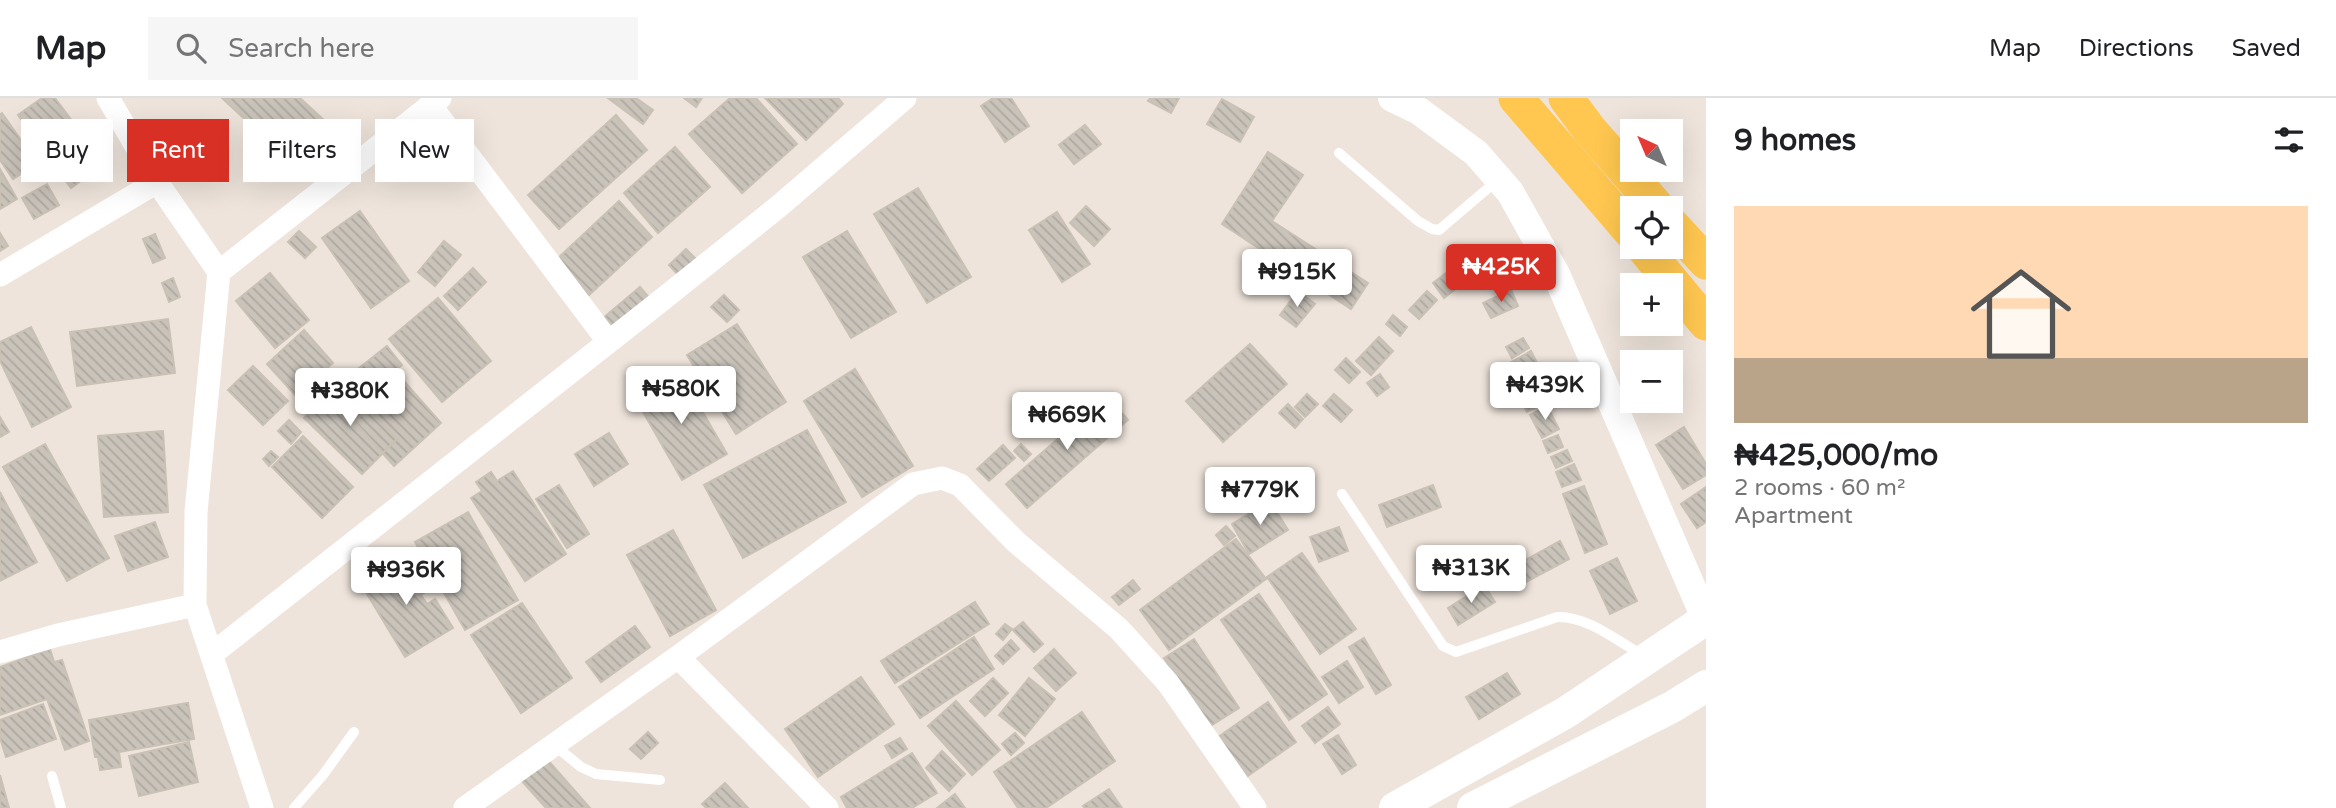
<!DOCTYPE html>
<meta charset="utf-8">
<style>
:root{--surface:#fff;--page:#f6f6f6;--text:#202124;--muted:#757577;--line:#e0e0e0;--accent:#d93025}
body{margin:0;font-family:"Varela Round",sans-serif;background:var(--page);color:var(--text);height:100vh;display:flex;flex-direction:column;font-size:26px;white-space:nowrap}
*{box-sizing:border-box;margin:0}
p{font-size:23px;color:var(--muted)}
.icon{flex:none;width:38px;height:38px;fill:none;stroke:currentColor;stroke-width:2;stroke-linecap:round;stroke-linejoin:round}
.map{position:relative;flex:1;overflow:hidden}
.panel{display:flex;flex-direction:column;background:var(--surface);width:630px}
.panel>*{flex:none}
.banner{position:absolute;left:21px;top:21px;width:665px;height:63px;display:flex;gap:14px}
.needle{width:46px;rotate:316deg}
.buttons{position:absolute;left:1620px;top:21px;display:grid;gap:14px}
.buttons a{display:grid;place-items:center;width:63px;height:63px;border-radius:0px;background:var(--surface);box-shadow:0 7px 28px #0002;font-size:35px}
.price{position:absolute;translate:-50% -60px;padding:0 16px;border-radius:7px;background:#fff;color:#222;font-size:23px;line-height:46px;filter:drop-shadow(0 2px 4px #0008)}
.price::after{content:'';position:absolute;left:50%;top:42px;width:21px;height:16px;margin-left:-10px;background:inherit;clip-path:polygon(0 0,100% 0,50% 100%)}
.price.current{background:var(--accent);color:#fff}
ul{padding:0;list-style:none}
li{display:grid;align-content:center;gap:14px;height:371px;padding:0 28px}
li span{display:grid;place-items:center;height:217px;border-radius:0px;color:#555}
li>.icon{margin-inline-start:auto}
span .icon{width:126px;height:126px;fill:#fffc;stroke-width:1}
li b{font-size:30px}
h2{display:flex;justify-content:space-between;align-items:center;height:84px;padding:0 28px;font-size:30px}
.chip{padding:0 24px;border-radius:0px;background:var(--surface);box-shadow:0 7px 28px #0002;font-size:24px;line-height:63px}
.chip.current{background:var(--accent);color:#fff}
header{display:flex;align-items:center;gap:42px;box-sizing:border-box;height:98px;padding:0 35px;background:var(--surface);border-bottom:2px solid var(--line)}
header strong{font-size:33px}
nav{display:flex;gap:38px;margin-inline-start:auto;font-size:24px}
.search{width:490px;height:63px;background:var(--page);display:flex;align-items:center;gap:18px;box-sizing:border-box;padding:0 24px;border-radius:0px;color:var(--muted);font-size:26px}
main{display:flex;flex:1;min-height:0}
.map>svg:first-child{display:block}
</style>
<header>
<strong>Map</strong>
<div class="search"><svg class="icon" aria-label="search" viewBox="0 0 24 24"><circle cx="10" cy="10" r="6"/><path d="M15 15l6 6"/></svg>Search here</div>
<nav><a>Map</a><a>Directions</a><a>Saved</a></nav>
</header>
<main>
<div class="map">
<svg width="1706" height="710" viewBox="0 0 1706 710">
<defs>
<pattern id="building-back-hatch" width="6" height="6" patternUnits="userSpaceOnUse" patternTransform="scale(1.75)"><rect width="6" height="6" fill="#c9c3ba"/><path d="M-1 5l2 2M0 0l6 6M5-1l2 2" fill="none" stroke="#ada8a0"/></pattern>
</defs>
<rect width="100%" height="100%" fill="#eee4db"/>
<path fill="url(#building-back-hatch)" stroke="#cac1b5" stroke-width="2" d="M42,0H55L104,66L71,90L18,17Z
M222,0H300L325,23L288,62Z
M636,0L653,12L643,26L609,1Z
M684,0H702L696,9Z
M730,0H756L797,46L742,95L689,36Z
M765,0H838L843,6L806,42Z
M993,0H1011L1029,28L1005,44L981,8Z
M1150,0H1179L1171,15L1148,3Z
M1222,1L1254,19L1240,44L1207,26Z
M2,15L37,65L13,81L0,62V17Z
M616,17L647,52L559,131L528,97Z
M1085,27L1101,46L1074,66L1059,47Z
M675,49L710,89L658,135L624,95Z
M1268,54L1303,77L1272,123L1368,185L1351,211L1222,126Z
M0,71L17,101L0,111Z
M47,86L59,107L34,121L22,100Z
M918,90L971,179L927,205L874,116Z
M619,103L652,139L589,197L556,162Z
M1086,108L1110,131L1094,148L1070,125Z
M360,113L409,183L371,210L322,140Z
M1057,114L1090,166L1062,184L1029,132Z
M299,133L316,149L305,160L288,144Z
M847,133L896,214L851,240L803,159Z
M0,135L8,148L0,153Z
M155,136L165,160L153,165L143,141Z
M444,143L461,157L435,188L418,174Z
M1465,148L1482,168L1472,176L1456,155Z
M686,151L697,162L680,179L669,167Z
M1458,166L1469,180L1444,200L1433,185Z
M473,170L486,184L458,212L444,198Z
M270,175L309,222L275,250L236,203Z
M173,180L180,199L169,204L162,185Z
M640,189L652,203L615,233L603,220Z
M1511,192L1518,208L1491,220L1483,205Z
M1298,193L1315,206L1296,229L1280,217Z
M1427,193L1437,202L1419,221L1409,212Z
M724,197L739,212L727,224L711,209Z
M438,200L491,263L442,304L389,241Z
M1393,217L1407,229L1400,238L1386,226Z
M168,221L175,275L77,288L70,234Z
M737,226L786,304L736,336L687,257Z
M31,229L71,309L32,329L0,263V244Z
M304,232L333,265L296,298L267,266Z
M1379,239L1393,253L1371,277L1356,263Z
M1523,240L1529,250L1512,260L1506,249Z
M1250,246L1287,286L1223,344L1186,303Z
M387,248L402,267L349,309L334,290Z
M1531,253L1545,281L1524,292L1510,265Z
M1346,260L1360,274L1349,285L1335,272Z
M253,268L288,303L263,327L228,292Z
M855,271L913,368L862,399L804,303Z
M680,275L727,356L682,382L635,300Z
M1380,276L1389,289L1377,298L1367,285Z
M402,281L441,325L394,368L354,323Z
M339,284L397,341L362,376L304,320Z
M1546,286L1554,300L1527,314L1520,300Z
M1307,296L1318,306L1305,319L1295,309Z
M1334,296L1352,312L1341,324L1323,308Z
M1107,298L1128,322L1027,410L1006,386Z
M1288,306L1303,321L1295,330L1279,315Z
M1547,308L1559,331L1542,340L1530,317Z
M0,319L9,334L0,339Z
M289,322L301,334L291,346L278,333Z
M1684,329L1706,366V377L1683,391L1656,347Z
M807,332L846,404L743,460L704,387Z
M163,333L168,414L104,419L98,338Z
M609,335L628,366L594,388L575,356Z
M1558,337L1563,349L1548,355L1543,343Z
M303,338L353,389L322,420L272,369Z
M45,346L109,460L67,483L3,369Z
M1021,346L1031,356L1024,363L1014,353Z
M1003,347L1015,360L989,383L977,371Z
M1567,352L1572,363L1556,370L1551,359Z
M271,353L278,359L269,368L263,361Z
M1574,366L1581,382L1562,389L1556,374Z
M513,373L566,456L525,483L471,400L482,393L476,384L491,374L497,383Z
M559,387L589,436L567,450L536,401Z
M1433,387L1441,409L1387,429L1379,407Z
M1584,388L1607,446L1585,455L1563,396Z
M1706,389V424L1697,430L1681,406Z
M0,394L37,464L0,483Z
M1270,403L1288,432L1249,456L1232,426Z
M468,414L518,502L465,532L415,444Z
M155,424L168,459L128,473L115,438Z
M1226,428L1235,438L1224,447L1216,437Z
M1339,429L1348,453L1319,464L1310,439Z
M673,432L716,512L670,538L627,457Z
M1236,441L1266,481L1169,552L1140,512Z
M1560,443L1569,461L1513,491L1504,474Z
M1302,455L1356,531L1320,556L1267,479Z
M408,458L428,492L421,497L427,506L435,501L453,530L405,559L361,486Z
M1617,460L1637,503L1610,516L1590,473Z
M1133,482L1140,491L1119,507L1112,499Z
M1484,487L1495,504L1458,527L1448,510Z
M1259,496L1327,596L1289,622L1221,522Z
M975,504L989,526L895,585L881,563Z
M522,505L572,580L521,615L471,537Z
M1023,524L1043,546L1034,554L1013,532Z
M1005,526L1012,531L1003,542L996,536Z
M635,528L650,549L601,584L586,564Z
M974,539L994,571L920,620L899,589Z
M1364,540L1391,587L1376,596L1349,549Z
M1194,541L1239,610L1209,629L1164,560Z
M1011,542L1019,551L1003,566L995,558Z
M50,551L54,564L62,562L89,643L65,652L47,601L0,617V569Z
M1054,551L1076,575L1056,593L1034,570Z
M1347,563L1363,589L1339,605L1322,579Z
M1507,575L1520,596L1479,621L1466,599Z
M861,579L894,626L818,679L785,631Z
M993,580L1008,595L985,618L970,603Z
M1029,580L1055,601L1025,638L999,617Z
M956,603L1000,652L972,677L928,628Z
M1268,604L1296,644L1242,682L1214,642Z
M188,605L194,641L119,654L121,669L100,672L98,659H95L89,622Z
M43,606L56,641L6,659L0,640V622Z
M1328,609L1340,626L1315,645L1302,628Z
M1082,614L1115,663L1046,710H1018L994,674Z
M648,634L658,645L641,661L630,651Z
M1015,635L1024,645L1011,657L1002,646Z
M1338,637L1356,667L1342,676L1323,646Z
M900,640L907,651L892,660L885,648Z
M189,644L198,684L139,698L129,658Z
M942,653L965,676L949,693L926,670Z
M912,655L937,695L912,710H847L841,699Z
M546,660L590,710H546L521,682Z
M0,677L9,710H0Z
M725,685L748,710H706L702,706Z
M1109,691L1122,710H1085L1083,708Z
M955,696L965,710H937Z"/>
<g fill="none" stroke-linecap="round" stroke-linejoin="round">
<path stroke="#fff" stroke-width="10" d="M1339,55L1418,123L1432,131L1439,132L1499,81
M1342,396L1443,548L1456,554L1557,519C1587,518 1616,542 1642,557
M554,647L581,669L596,676L660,682
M52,678L61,710
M294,710L323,677L354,634"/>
<path stroke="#fff" stroke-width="23" d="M108,0L157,84L219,174L196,414L195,507L262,710
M431,8L608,243
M219,174L440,0
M0,177L157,84
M0,554L58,537L195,507
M212,556L653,209L778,109L905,0
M678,559L827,710
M465,710L678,559L913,386L942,380L960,387L1016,444L1119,531L1168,585L1255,710"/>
<path stroke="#fff" stroke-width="28" d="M1392,0L1419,13L1476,55L1510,94L1556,176L1706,522"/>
<path stroke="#fff" stroke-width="32" d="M1395,710L1565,615L1706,521
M1473,710L1672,609L1706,588"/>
<path stroke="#ffc750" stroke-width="35" d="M1516,0L1633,136
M1566,0L1589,31L1658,110
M1671,126L1706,164
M1643,149L1706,225"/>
</g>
</svg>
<div class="buttons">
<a><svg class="needle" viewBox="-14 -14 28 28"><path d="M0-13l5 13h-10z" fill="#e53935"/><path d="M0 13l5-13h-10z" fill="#757577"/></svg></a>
<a><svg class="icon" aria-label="locate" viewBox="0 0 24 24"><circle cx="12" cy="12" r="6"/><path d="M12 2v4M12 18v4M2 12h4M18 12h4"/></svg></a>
<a>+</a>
<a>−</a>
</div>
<b class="price current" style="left:1501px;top:206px">₦425K</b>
<b class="price" style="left:1297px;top:211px">₦915K</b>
<b class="price" style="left:1545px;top:324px">₦439K</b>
<b class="price" style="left:681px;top:328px">₦580K</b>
<b class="price" style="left:350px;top:330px">₦380K</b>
<b class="price" style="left:1067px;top:354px">₦669K</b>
<b class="price" style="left:1260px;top:429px">₦779K</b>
<b class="price" style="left:1471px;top:507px">₦313K</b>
<b class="price" style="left:406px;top:509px">₦936K</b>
<div class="banner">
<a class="chip">Buy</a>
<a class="chip current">Rent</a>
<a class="chip">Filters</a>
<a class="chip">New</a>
</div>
</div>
<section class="panel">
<h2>9 homes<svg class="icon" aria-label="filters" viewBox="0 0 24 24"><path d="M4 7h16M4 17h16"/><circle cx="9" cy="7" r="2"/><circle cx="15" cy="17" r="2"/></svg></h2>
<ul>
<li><span style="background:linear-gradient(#ffd9b3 70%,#b9a48a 0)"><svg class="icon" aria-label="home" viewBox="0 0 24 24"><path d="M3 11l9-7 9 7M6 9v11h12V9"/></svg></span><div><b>₦425,000/mo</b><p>2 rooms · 60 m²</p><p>Apartment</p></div></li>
</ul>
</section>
</main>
